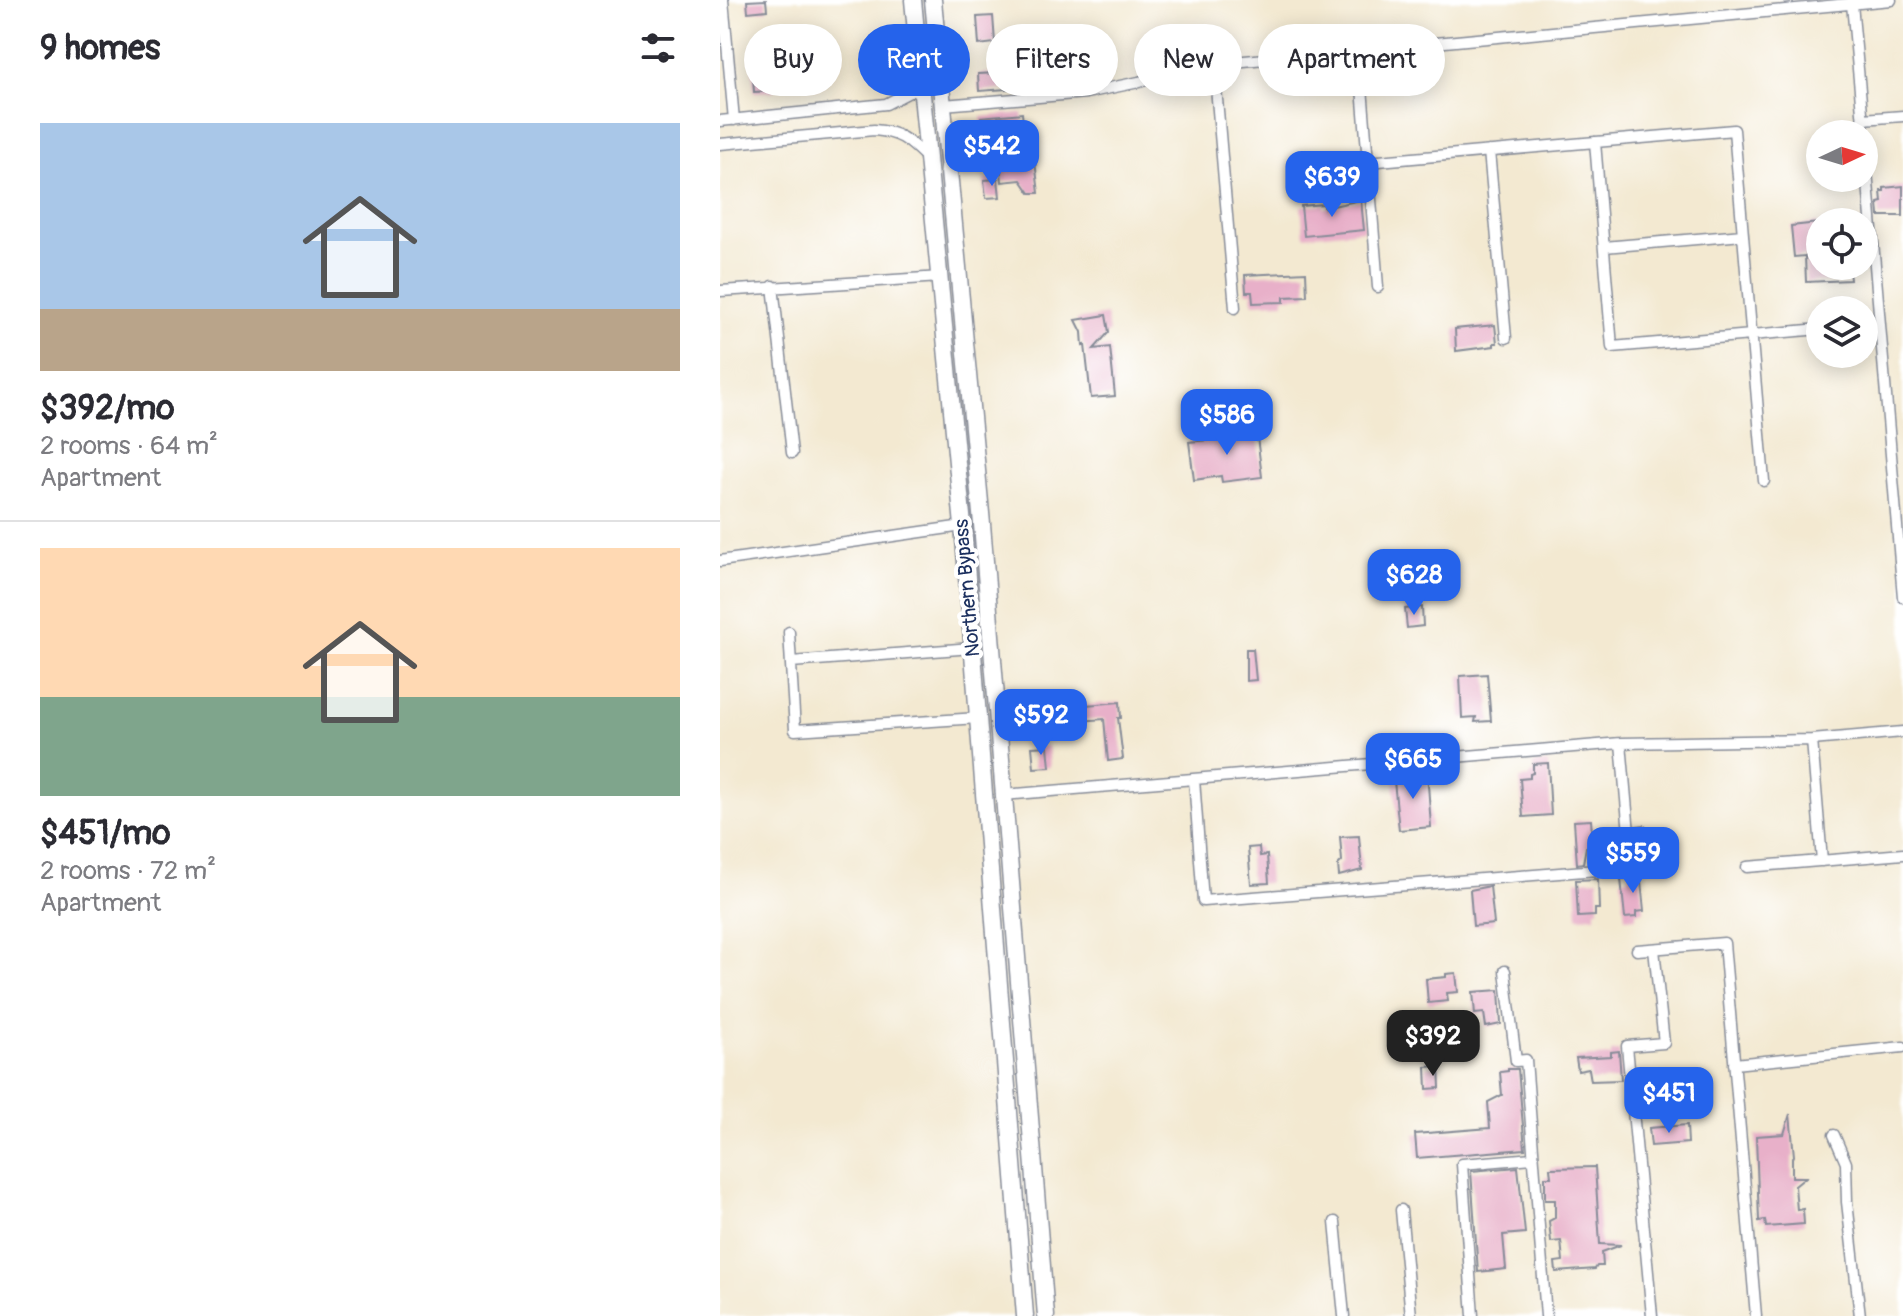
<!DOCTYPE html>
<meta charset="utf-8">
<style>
:root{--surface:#fff;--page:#f7f7f7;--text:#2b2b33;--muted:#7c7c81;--line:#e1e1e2;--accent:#2563eb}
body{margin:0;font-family:Pangolin,sans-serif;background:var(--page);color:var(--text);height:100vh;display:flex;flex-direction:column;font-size:30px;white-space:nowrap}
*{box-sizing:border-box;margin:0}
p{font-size:26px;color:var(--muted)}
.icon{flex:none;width:44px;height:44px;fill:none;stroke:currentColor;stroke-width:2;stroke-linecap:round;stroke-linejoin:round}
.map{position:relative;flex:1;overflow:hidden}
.sheet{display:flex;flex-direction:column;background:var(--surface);width:720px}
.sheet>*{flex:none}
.hud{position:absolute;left:24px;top:24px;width:760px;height:72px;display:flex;gap:16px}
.needle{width:52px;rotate:86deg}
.fabs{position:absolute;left:1086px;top:120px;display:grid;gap:16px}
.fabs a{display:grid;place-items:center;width:72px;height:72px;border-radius:50%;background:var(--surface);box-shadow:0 4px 20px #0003;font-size:40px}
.price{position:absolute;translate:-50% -68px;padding:0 18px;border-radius:16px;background:var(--accent);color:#fff;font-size:26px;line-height:52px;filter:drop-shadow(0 2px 4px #0008)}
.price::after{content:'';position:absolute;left:50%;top:48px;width:24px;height:18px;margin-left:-12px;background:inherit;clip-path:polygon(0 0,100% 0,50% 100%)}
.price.active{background:#222;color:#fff}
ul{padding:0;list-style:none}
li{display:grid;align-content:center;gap:16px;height:424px;padding:0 40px}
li+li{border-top:2px solid var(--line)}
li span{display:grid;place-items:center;height:248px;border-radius:0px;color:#555}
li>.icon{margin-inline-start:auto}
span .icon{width:144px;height:144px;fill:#fffc;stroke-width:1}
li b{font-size:34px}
h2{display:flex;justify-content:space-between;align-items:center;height:96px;padding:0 40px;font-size:34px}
.tag{padding:0 28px;border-radius:36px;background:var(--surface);box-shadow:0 4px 20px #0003;font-size:28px;line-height:72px}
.tag.active{background:var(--accent);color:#fff}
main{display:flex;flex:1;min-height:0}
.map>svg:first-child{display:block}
</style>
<main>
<section class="sheet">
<h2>9 homes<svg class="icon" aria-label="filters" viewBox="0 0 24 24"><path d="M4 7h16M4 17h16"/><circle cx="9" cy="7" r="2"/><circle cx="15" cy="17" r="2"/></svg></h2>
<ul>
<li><span style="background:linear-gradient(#a9c7e8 75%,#b9a48a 0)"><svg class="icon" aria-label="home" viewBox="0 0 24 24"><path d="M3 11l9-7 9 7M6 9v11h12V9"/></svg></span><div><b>$392/mo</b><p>2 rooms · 64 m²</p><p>Apartment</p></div></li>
<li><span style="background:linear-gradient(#ffd9b3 60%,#7fa58c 0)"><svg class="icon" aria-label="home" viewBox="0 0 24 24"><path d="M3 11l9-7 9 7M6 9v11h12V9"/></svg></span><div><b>$451/mo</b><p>2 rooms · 72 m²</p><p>Apartment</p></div></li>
</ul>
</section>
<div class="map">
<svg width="1183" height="1316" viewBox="0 0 1183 1316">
<rect width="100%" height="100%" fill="#fff"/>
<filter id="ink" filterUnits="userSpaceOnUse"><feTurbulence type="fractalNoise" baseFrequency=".0125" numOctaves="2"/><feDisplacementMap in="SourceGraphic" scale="16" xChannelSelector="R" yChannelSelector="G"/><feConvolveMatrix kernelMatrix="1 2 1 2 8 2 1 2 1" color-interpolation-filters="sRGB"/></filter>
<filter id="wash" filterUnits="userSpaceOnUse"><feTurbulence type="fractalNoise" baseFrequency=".006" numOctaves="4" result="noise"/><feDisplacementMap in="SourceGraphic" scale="32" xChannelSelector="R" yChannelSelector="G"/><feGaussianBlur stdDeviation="1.8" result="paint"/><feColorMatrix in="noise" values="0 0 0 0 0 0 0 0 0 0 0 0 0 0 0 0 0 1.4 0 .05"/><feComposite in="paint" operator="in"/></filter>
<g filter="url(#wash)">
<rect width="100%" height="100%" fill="#f3e9d1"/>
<g id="blocks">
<path fill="#e8b0c9" d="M46,0L47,10L28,12L27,1Z
M273,16L275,43L259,45L257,17Z
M51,46L54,91L34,92L31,47Z
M299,72L300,75H304V86L301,88L259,91L258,74Z
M302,113L304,131L311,130L319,193H310L301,180L282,182L278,134L263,135L261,117Z
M278,179L280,197L266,198L264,180Z
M1183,186V216H1159L1158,203L1162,202L1161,191H1164V188Z
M641,200L644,230L584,236L581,206L604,204V208Z
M1098,223L1100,266H1124L1129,271L1130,280L1086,282L1085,256L1074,257L1071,226Z
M586,272L587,296L564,297V302L533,303L532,292H526L525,275Z
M386,315L389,332L374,349L390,347L395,396L371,398L365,345L363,346L362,332L356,320Z
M775,325L777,343H774V346L736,351L735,329Z
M536,429L542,477L502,482L501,476L474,480L469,442L498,439V436H504V433Z
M702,607L703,626L687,628L685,609Z
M526,649H533L536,680L526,681Z
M767,674L771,721L755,722L756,717L742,718L740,676Z
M400,702L401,718H398L403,759L388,761L384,719L310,725L309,710Z
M328,746L330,767L314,768L312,747Z
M828,763L831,815L803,817L800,779L810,778V774L813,773V764Z
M707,770L711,827L679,830L674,781L689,780V771Z
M871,820L873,846L866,847L863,863L857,864L854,821Z
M924,825L927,829L935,828L936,831L951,830L953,852L936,853V850L923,851L922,836H917L916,826Z
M639,836L642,870L619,876L618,865L622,861L620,837Z
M539,847L540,856L547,855L549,883L531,884L528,848Z
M920,871L924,911L916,912V917L905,918L901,879L909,878L908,875Z
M878,879L879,909H875V916L858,917L856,880Z
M770,886L774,924L753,926L750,890Z
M736,973L738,992L727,993L728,1001L708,1003L706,979L726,977V974Z
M779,990L781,1024L766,1027L764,1013L755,1014L753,992Z
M899,1051L901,1080L871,1081L869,1069L858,1071L856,1058L891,1056V1052Z
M719,1066L720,1088L707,1089L706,1067Z
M788,1069H798L805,1149L697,1158L695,1134L770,1128L768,1102L782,1095L780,1072L788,1071Z
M1070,1114L1074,1156L1072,1157V1177H1086L1075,1186L1077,1210L1083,1209L1084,1224L1046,1227L1045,1220L1039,1221L1036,1136L1064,1134Z
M967,1125L968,1143L931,1146L929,1128Z
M798,1167L805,1233L783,1235L786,1269L758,1272L751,1171Z
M875,1167L880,1244L901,1245L882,1252L883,1266H877L875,1269L836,1272L835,1262L843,1261L841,1241L831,1242L829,1221L835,1218V1200H825V1177H831L830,1168Z"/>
</g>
</g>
<g filter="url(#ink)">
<use href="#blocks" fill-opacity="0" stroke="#878c98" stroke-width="2"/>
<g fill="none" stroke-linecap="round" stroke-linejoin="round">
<g stroke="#878c98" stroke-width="13">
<path id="minor" d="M3,0L14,120
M1132,4L1144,134
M639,50L658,287
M494,64L515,308
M223,105L366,93L419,82L471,66L1171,0
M1143,119L1183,116
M0,121L166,104L201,86
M1144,135L1183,597
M875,142L892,347L1100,329
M0,144L154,130C181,132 189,141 208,159
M769,151L786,338
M647,162L1014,130L1044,481
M884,247L1023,235
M53,286L72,453
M0,291L221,277
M1144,325L1159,324
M0,561L243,526
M69,632L75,730L258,718
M71,662L252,648
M1092,740L1102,861
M474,779L483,901L877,870L912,867L901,743
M283,795L901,743L1092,740L1183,732
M1027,867L1183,854
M917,950L1004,943L1036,1316
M785,971L796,1061L806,1060L826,1316
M1014,1064L1183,1047
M1114,1135L1126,1163L1127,1202L1140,1316
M681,1210L691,1316
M615,1222L624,1316
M753,1316L742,1164L813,1158
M932,1316L907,1046L944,1043L934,949"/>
</g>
<g stroke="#878c98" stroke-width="19">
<path id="primary" d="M193,0L243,526L305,1316
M213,0L262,524L326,1316"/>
</g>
<use href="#minor" stroke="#fff" stroke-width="10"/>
<use href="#primary" stroke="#fff" stroke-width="16"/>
</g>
</g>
<g text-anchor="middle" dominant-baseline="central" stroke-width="8" stroke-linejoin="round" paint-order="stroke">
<g font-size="20" fill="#1b2f5e" stroke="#fff">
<text transform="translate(247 588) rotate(-95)">Northern Bypass</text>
</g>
</g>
</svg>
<div class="fabs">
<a><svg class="needle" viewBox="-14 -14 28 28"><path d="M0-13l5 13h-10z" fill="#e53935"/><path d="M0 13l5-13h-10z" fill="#7c7c81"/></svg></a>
<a><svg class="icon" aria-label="locate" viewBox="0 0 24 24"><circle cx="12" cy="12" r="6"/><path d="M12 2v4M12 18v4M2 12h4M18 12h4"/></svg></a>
<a><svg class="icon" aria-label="layers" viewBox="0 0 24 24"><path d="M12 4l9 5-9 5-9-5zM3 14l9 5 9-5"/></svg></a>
</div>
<b class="price" style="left:272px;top:188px">$542</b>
<b class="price" style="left:612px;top:219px">$639</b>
<b class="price" style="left:507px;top:457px">$586</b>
<b class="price" style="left:694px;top:617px">$628</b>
<b class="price" style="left:321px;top:757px">$592</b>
<b class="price" style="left:693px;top:801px">$665</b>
<b class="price" style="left:913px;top:895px">$559</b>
<b class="price active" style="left:713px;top:1078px">$392</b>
<b class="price" style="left:949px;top:1135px">$451</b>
<div class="hud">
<a class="tag">Buy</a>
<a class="tag active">Rent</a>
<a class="tag">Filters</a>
<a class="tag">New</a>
<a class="tag">Apartment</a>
</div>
</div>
</main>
